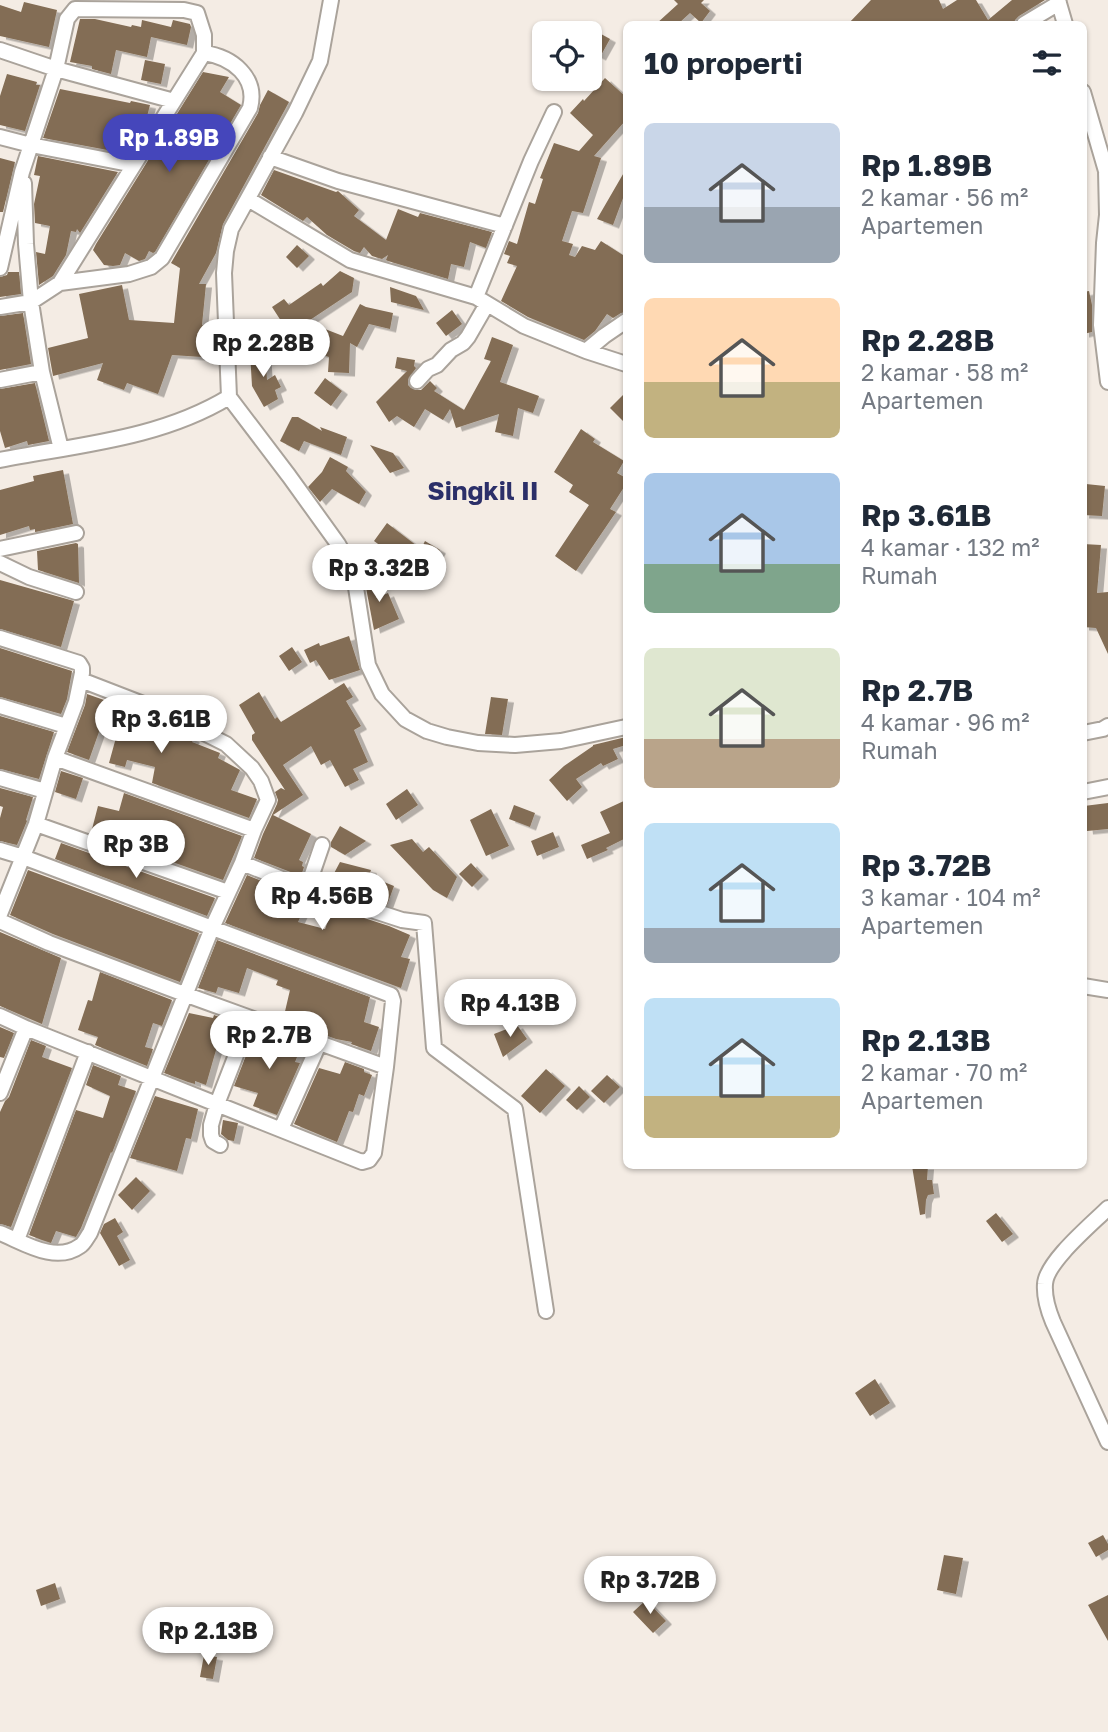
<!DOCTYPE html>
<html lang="id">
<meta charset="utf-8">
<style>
:root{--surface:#fff;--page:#f6f6f7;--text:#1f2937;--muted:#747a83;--accent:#4546bb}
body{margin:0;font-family:"Golos Text",sans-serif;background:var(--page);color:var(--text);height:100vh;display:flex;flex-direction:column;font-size:26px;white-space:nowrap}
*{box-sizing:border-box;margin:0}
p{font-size:23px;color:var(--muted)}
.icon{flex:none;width:38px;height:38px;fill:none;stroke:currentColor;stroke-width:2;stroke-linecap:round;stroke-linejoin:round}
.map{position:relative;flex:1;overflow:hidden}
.details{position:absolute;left:623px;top:21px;width:464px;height:1148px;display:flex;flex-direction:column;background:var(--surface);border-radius:10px;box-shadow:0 2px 5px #0004}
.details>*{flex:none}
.controls{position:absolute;left:532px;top:21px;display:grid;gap:14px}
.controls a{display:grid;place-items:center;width:70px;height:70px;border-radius:10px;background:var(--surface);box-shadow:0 2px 5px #0004;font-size:35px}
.price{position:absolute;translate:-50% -60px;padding:0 16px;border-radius:24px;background:#fff;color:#222;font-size:23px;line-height:46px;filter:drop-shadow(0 2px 4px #0008)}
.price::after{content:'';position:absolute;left:50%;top:42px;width:21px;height:16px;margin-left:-10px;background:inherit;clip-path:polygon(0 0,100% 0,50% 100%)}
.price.on{background:var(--accent);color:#fff}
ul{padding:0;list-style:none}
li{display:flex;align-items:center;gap:21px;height:175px;padding:0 21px}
li span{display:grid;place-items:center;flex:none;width:196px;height:140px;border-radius:10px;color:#555}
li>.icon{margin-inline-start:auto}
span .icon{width:84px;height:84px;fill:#fffc;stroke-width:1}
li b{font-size:30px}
h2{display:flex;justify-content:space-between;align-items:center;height:84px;padding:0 21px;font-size:30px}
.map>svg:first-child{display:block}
</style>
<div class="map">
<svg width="1108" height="1732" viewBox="0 0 1108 1732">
<defs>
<filter id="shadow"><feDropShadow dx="6" dy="3.5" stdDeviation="0" flood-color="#0004"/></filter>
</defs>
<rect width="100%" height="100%" fill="#f4ece4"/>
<path fill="#836d54" filter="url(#shadow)" d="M674,0H704L701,3L710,11L701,23L690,13L678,24H656L678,4Z
M871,0H939L943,9L957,0H976L988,20L1012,0H1045L1019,16L1015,20L1014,24H848Z
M24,2L57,10L49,47L0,36V5L21,12Z
M80,19H95L131,27L132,25L141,27L142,20L171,27L173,20L190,24L191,27L187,45L151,37L147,57L116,50L111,74L92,69V66L70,62Z
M590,28L610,39L600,57L590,52Z
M145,60L165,64L161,84L141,80Z
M203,72L229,77L220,92L241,105L155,252L153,253L149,251L145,259L139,261L125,253L120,265L113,266L104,265L93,250L96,244Z
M7,74L37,82L36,85H40L25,131L0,125V96Z
M605,78L626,97V120L594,156L601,158L583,213L572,211L562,241L573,244L569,255L575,257L582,246L595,250L601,241L626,257V312L621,313L613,318L607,314L595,331L584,340L528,317L501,301L517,266L507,263L510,256L504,254L509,241L517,244L529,202L535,204L543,179L540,178L554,143L579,151L593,135L570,113L583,99L584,101Z
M60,89L130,103L131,101L150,105L143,132L129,154L43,138Z
M268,90L289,102L223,224L216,253L199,284H206L202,325H205L202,357L172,355L158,394L127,383L124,390L97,380L103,363L53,376L48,348L88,338L79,294L122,285L129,320L174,323L180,268L171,263L258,113L260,105Z
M38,156L118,172L80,233L77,229L76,232L71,231L66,255L53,276L39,285L36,252L45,254L50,226L35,223L34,204L40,176L34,175Z
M0,158L15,162L3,212H0Z
M626,169V190L613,225L597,219Z
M274,170L336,192L338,191L359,210L354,216L386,240L398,209L418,217L420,213L492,232L486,248L470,242L464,267L451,264L448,279L388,261L386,260L388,255L382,259L372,256L364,247L360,253L354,251L327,235L307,217L303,221L261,195Z
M297,245L309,256L297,268L286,257Z
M340,271L354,278L352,292L307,322L343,336L360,304L366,307L393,313L390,329L369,324L357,347L350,343L349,373L328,372L329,357L296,344L272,307L284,299L289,305L321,283L323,286Z
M8,272H19L21,294L0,297V277L7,275Z
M390,287L416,296L424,310L391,302Z
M1089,291L1092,305V332L1083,334V292Z
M452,310L462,324L446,336L436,323Z
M23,313L31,364L0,370V316Z
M492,337L513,345L500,382L539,396L533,413L518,408L513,436L495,432L499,414L456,428L450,409L443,420L425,409L414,427L397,416L389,422L376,402L407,371L395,368L397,357L415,360L414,366L416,368L408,380V385L411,388L416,390H421L430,381L437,388L434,391L464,410L491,361L484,359Z
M265,351L267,380L275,375L281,387L275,390L278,399L264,407L252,386L250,352Z
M325,378L342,391L331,406L314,393Z
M35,383L49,441L28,445L27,441L5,448L0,431V389Z
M626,392V424L610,408Z
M292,417H298L322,431L320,427L347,437L341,455L304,441L299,451L280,441Z
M581,429L595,439L593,442L624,461L617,473L626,478V484L610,509L616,512L576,571L555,556L589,505L569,492L573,485L554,472Z
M370,445L393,453L404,468L390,473Z
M330,457L348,467L346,471L366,492L359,504L332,489L320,502L308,487L322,472Z
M63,470L73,524L35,532V529L30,530L29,526L0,535V490L34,481L33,476Z
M1086,484L1105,486L1102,516L1083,515Z
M387,523L421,549L425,541L440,550L428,571L395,550L394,552H389L374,541Z
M76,543L78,544L79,583L38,570L37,551Z
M1083,544L1101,545L1097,593L1108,592V654L1096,628L1083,627Z
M375,570L376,598L388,593L399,619L374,630L364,577Z
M0,580L74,601L61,647L0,629Z
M349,636L360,670L329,680L316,660L310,663L304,650L319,643L320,646Z
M292,647L302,662L289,671L279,656Z
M0,648L72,671L67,699L61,714L0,697Z
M344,683L353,697L346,701L361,726L354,730L368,762L353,769L359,780L345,787L330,760L321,765L311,746L283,765L303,795L273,815L311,834L299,860L303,862L302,866L304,867L301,876L254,858L263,834L277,804L278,800L275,792L281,788L285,790L252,740V735L255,733L239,705L259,692L275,719L277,717L281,722Z
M87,694L104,700L103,703L131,710L145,715L144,718L165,724L194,739L192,742L220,753L218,758L240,770L231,790L257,799L249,818L152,783L155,767L127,760L125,767L109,763L117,734L100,729L89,760L67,752L85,705Z
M491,697L508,699L502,735L485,734Z
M0,716L54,732L39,779L0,769Z
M626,737V745L613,749L618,759L603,766L601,763L576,779L582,787L567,801L549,780L564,766L593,746V745Z
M61,771L83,778L76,799L55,792Z
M0,788L33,797L26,820L27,821L17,845L0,841V818L3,807L0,806Z
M407,789L418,805L396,820L386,804Z
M124,793L242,836L223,880L91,833L98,806L119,811Z
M626,800V838L606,848L608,850L587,859L581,845L610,833L600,812Z
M1108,803V829L1087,831L1084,806Z
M514,805L535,813L530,827L509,819Z
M491,809L509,846L486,856L470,820Z
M340,826L366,841L345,855L331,847V842Z
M553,832L559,847L537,856L531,841Z
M412,839L423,852L429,847L457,877L447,898L433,890L390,845Z
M61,843L215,898L207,916L55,859Z
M340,862L371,870L369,876L394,886L387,905L319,883L322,875L331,879Z
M471,863L483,876L472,887L459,874Z
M28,870L199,933L180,982L53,934L10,915Z
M247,875L308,900L298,922L325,929L333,908L389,926L410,935L401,957L410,959L401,988L225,923Z
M0,932L61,958L42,1024L0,1006Z
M217,940L370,997L364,1022L379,1027L371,1051L351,1044L352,1042L336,1039L283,1020L290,990L276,985L278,980L247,968L239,993L218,987L216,993L198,988Z
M100,972L172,1000L162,1026L153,1023L145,1047L153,1049L147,1066L95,1045L98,1037L78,1030L88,1000L92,1001Z
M189,1013L213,1018L214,1015L238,1024L235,1032L222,1029L206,1085L195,1081V1084L188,1082L164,1073Z
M517,1025L527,1039L503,1057L494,1034Z
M0,1027L14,1033L4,1058L0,1057Z
M256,1030L301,1047L295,1062L300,1063L277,1115L253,1106L258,1093L234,1086Z
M31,1040L46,1046L42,1057L72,1068L11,1227L0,1224V1112L5,1101L9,1097Z
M345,1062L364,1069V1072L372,1075L364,1096L359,1094L353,1112L349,1111L337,1142L294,1124L319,1068L340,1074Z
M93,1065L121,1076L118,1085L136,1091L112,1153L111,1152L81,1228L77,1235L76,1237L56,1231L51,1243L42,1240L29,1235L76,1110L103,1118L110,1096L86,1085Z
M546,1069L565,1086L540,1113L521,1096Z
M607,1075L620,1087L604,1103L591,1091Z
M579,1086L590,1097L577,1110L566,1100Z
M155,1096L198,1109L191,1139L186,1138L177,1171L130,1158Z
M223,1120L238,1123L234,1141L228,1140L221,1134Z
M912,1166H928L927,1180H932L934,1194L928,1195L926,1200L925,1214L920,1215Z
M136,1177L150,1191L132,1210L118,1195Z
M996,1213L1013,1234L1002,1242L986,1221Z
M115,1218L123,1232L117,1236L130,1260L119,1266L100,1233L104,1224Z
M875,1379L890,1403L870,1416L855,1393Z
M1103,1535L1108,1544V1550L1096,1557L1088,1543Z
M944,1555L963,1558L956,1594L937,1590Z
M55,1583L60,1599L41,1606L36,1590Z
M1108,1595V1641L1088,1605Z
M646,1600L666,1621L653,1633L633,1612Z
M204,1655L217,1657L213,1679L200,1677Z"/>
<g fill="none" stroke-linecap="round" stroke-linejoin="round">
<g stroke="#aaa39b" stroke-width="18">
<path id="street" d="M331,0L320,61L295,113L231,229L226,251L224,273L229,397L289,476L338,544L348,562L355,581L368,665L382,694L405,719L427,731L447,737L478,743L515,745L561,741L626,727
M1058,0L1065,24
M1024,24L1059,3
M0,50L56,69L174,101
M1083,92L1106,171L1107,215L1104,243L1101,325L1108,382
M0,137L31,145L134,165
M270,157L338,181L505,226
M248,199L350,260L476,297L524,326L586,351L626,364
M0,268L22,172L56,69L67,19L75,9L184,10L197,13L204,35V53
M476,297L531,161L554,112
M0,307L31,302L60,283L129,274L151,267L162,258L250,108C258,77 232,57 204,53L60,283
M586,351L604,336L626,321
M42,372L61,449
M0,380L42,372L31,302L26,244L24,183
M417,381L428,369L437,365L451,350L463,343L468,337L487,304
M0,460C77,445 160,439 229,397
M0,549L76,533
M0,563L29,577L76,592
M0,638L79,663L82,668V673L76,702L55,758L36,824L0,914
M0,706L66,726
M1083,733L1103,729L1108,726
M55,758L254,830
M0,778L45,791
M1083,792L1108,787
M36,824L228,892
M0,850L23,857L391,995L393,1001L386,1067L374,1153L369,1160L362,1162L26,1028L0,1016
M242,863L307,889L322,845
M307,889L402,920L424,923L434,1048L515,1109L546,1311
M0,921L49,943L187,995L386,1067
M1083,986L1108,990
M0,1093L26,1028
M281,1129L319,1044
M220,1145L213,1141L211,1135V1125L217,1104L250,1019
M1108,1208C1092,1224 1046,1262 1045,1284C1044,1297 1048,1310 1053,1322L1108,1442
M0,1233C23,1242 55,1264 80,1246C84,1244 87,1237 90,1233L212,928L242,863L254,830L268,800L261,781L252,768L226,744L156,709L81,680
M17,1240L88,1052"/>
</g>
<use href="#street" stroke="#fff" stroke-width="14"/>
</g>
<g text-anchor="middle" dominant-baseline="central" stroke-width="7" stroke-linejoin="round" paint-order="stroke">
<g font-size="26" font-weight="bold" fill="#2b2f69" stroke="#f4ece4">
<text x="483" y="490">Singkil II</text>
</g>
</g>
</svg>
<div class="controls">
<a><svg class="icon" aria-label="locate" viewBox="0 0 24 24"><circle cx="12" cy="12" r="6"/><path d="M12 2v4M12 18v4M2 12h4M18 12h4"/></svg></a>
</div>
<b class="price on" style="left:169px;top:174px">Rp 1.89B</b>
<b class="price" style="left:263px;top:379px">Rp 2.28B</b>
<b class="price" style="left:379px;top:604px">Rp 3.32B</b>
<b class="price" style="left:161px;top:755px">Rp 3.61B</b>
<b class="price" style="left:136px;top:880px">Rp 3B</b>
<b class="price" style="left:322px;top:932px">Rp 4.56B</b>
<b class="price" style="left:510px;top:1039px">Rp 4.13B</b>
<b class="price" style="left:269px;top:1071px">Rp 2.7B</b>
<b class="price" style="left:650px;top:1616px">Rp 3.72B</b>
<b class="price" style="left:208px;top:1667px">Rp 2.13B</b>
<section class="details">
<h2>10 properti<svg class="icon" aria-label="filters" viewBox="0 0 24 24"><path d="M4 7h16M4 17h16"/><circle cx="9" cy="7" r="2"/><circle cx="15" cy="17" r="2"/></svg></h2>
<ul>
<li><span style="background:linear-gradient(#c9d6e8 60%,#9aa5b1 0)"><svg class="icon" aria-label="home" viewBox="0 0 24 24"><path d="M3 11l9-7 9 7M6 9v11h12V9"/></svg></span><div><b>Rp 1.89B</b><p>2 kamar · 56 m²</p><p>Apartemen</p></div></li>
<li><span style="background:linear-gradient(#ffd9b3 60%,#c2b280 0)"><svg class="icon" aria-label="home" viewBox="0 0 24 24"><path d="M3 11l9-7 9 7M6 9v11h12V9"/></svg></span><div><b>Rp 2.28B</b><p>2 kamar · 58 m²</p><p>Apartemen</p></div></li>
<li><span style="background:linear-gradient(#a9c7e8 65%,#7fa58c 0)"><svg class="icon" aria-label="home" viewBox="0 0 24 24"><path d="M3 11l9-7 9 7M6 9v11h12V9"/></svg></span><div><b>Rp 3.61B</b><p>4 kamar · 132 m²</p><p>Rumah</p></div></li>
<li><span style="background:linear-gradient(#dfe7d0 65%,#b9a48a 0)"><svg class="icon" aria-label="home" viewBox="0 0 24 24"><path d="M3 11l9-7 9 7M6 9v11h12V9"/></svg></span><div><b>Rp 2.7B</b><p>4 kamar · 96 m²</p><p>Rumah</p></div></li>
<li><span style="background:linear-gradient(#bfe0f5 75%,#9aa5b1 0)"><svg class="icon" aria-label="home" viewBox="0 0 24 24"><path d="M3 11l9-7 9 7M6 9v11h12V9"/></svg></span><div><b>Rp 3.72B</b><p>3 kamar · 104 m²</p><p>Apartemen</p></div></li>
<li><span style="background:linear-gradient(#bfe0f5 70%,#c2b280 0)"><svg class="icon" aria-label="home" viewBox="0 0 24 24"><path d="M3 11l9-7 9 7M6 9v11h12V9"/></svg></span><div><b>Rp 2.13B</b><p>2 kamar · 70 m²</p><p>Apartemen</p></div></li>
</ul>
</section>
</div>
